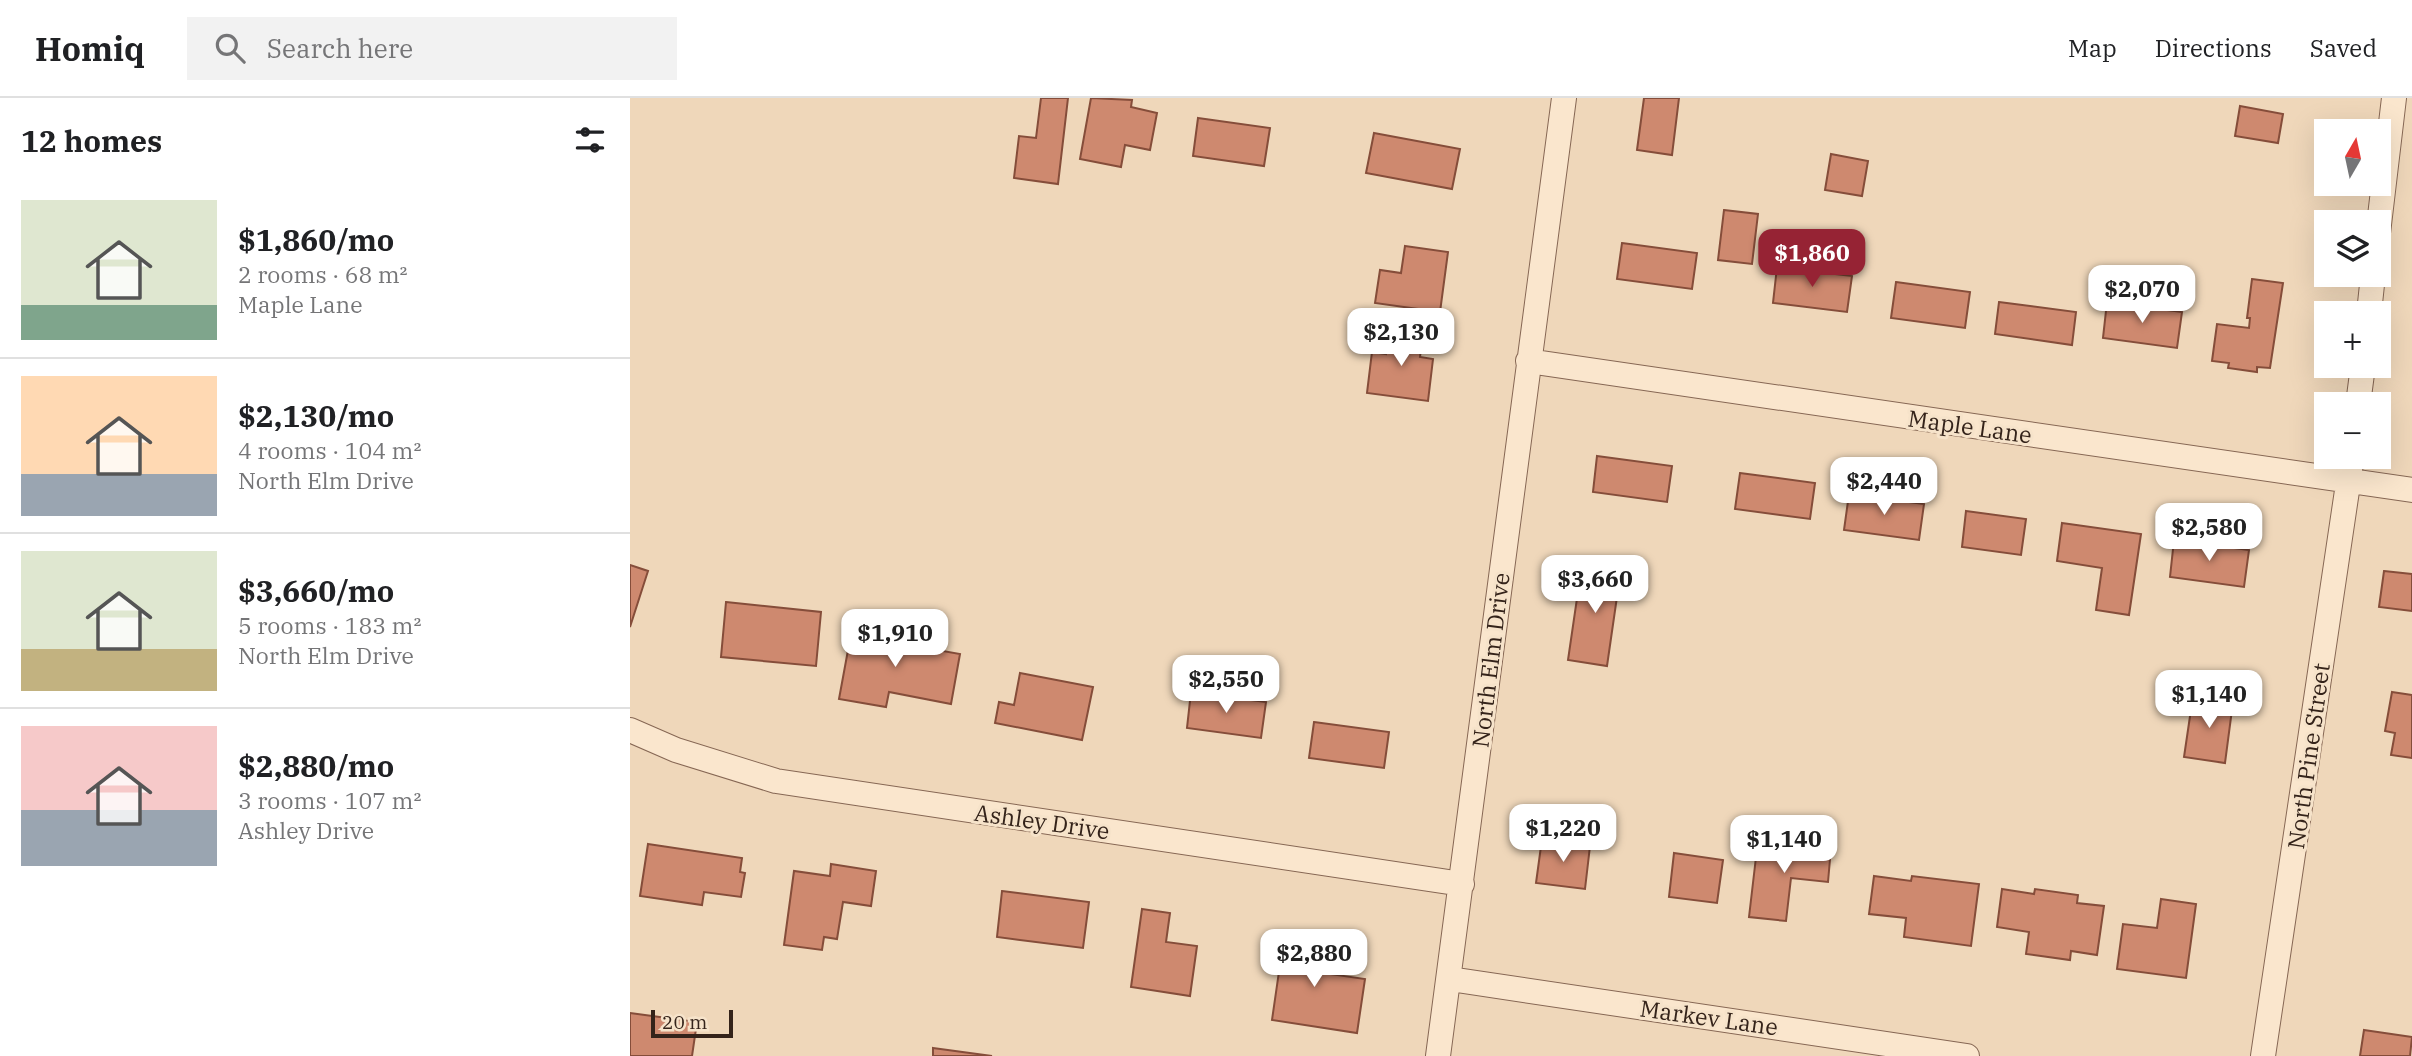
<!DOCTYPE html>
<meta charset="utf-8">
<style>
:root{--surface:#fff;--page:#f2f2f2;--text:#202124;--muted:#757577;--line:#e0e0e0;--accent:#962334}
body{margin:0;font-family:"IBM Plex Serif",serif;background:var(--page);color:var(--text);height:100vh;display:flex;flex-direction:column;font-size:26px;white-space:nowrap}
*{box-sizing:border-box;margin:0}
p{font-size:23px;color:var(--muted)}
.icon{flex:none;width:38px;height:38px;fill:none;stroke:currentColor;stroke-width:2;stroke-linecap:round;stroke-linejoin:round}
.map{position:relative;flex:1;overflow:hidden}
.drawer{display:flex;flex-direction:column;background:var(--surface);width:630px}
.drawer>*{flex:none}
.needle{width:46px;rotate:9deg}
.fabs{position:absolute;left:1684px;top:21px;display:grid;gap:14px}
.fabs a{display:grid;place-items:center;width:77px;height:77px;border-radius:0px;background:var(--surface);box-shadow:0 7px 28px #0002;font-size:35px}
.scale{position:absolute;left:21px;bottom:18px;width:82px;box-sizing:border-box;padding-left:7px;border:4px solid #34231a;border-top:0;font-size:19px;line-height:24px;white-space:nowrap;color:#34231a;-webkit-text-stroke:5px #f6e3ca;paint-order:stroke}
.price{position:absolute;translate:-50% -60px;padding:0 16px;border-radius:14px;background:#fff;color:#222;font-size:23px;line-height:46px;filter:drop-shadow(0 2px 4px #0008)}
.price::after{content:'';position:absolute;left:50%;top:42px;width:21px;height:16px;margin-left:-10px;background:inherit;clip-path:polygon(0 0,100% 0,50% 100%)}
.price.current{background:var(--accent);color:#fff}
ul{padding:0;list-style:none}
li{display:flex;align-items:center;gap:21px;height:175px;padding:0 21px}
li+li{border-top:2px solid var(--line)}
li span{display:grid;place-items:center;flex:none;width:196px;height:140px;border-radius:0px;color:#555}
li>.icon{margin-inline-start:auto}
span .icon{width:84px;height:84px;fill:#fffc;stroke-width:1}
li b{font-size:30px}
h2{display:flex;justify-content:space-between;align-items:center;height:84px;padding:0 21px;font-size:30px}
header{display:flex;align-items:center;gap:42px;box-sizing:border-box;height:98px;padding:0 35px;background:var(--surface);border-bottom:2px solid var(--line)}
header strong{font-size:33px}
nav{display:flex;gap:38px;margin-inline-start:auto;font-size:24px}
.search{width:490px;height:63px;background:var(--page);display:flex;align-items:center;gap:18px;box-sizing:border-box;padding:0 24px;border-radius:0px;color:var(--muted);font-size:26px}
main{display:flex;flex:1;min-height:0}
.map>svg:first-child{display:block}
</style>
<header>
<strong>Homiq</strong>
<div class="search"><svg class="icon" aria-label="search" viewBox="0 0 24 24"><circle cx="10" cy="10" r="6"/><path d="M15 15l6 6"/></svg>Search here</div>
<nav><a>Map</a><a>Directions</a><a>Saved</a></nav>
</header>
<main>
<section class="drawer">
<h2>12 homes<svg class="icon" aria-label="filters" viewBox="0 0 24 24"><path d="M4 7h16M4 17h16"/><circle cx="9" cy="7" r="2"/><circle cx="15" cy="17" r="2"/></svg></h2>
<ul>
<li><span style="background:linear-gradient(#dfe7d0 75%,#7fa58c 0)"><svg class="icon" aria-label="home" viewBox="0 0 24 24"><path d="M3 11l9-7 9 7M6 9v11h12V9"/></svg></span><div><b>$1,860/mo</b><p>2 rooms · 68 m²</p><p>Maple Lane</p></div></li>
<li><span style="background:linear-gradient(#ffd9b3 70%,#9aa5b1 0)"><svg class="icon" aria-label="home" viewBox="0 0 24 24"><path d="M3 11l9-7 9 7M6 9v11h12V9"/></svg></span><div><b>$2,130/mo</b><p>4 rooms · 104 m²</p><p>North Elm Drive</p></div></li>
<li><span style="background:linear-gradient(#dfe7d0 70%,#c2b280 0)"><svg class="icon" aria-label="home" viewBox="0 0 24 24"><path d="M3 11l9-7 9 7M6 9v11h12V9"/></svg></span><div><b>$3,660/mo</b><p>5 rooms · 183 m²</p><p>North Elm Drive</p></div></li>
<li><span style="background:linear-gradient(#f6c9c9 60%,#9aa5b1 0)"><svg class="icon" aria-label="home" viewBox="0 0 24 24"><path d="M3 11l9-7 9 7M6 9v11h12V9"/></svg></span><div><b>$2,880/mo</b><p>3 rooms · 107 m²</p><p>Ashley Drive</p></div></li>
</ul>
</section>
<div class="map">
<svg width="1782" height="958" viewBox="0 0 1782 958">
<rect width="100%" height="100%" fill="#efd7ba"/>
<path fill="#ce896f" stroke="#854d3a" stroke-width="2" d="M411,0H438L428,86L384,80L389,38L406,40Z
M461,0L502,2L501,9L527,15L520,52L495,47L491,69L450,61Z
M1014,0H1049L1042,57L1007,52Z
M1610,8L1653,16L1648,45L1605,38Z
M568,20L640,30L634,68L563,58Z
M744,35L830,51L822,91L736,75Z
M1201,56L1238,63L1232,98L1195,92Z
M1094,112L1128,116L1122,166L1088,162Z
M992,145L1067,155L1062,191L987,181Z
M775,148L818,154L810,214L745,205L750,172L771,175Z
M1147,169L1222,178L1217,214L1143,205Z
M1622,181L1653,185L1640,270L1627,269V274L1598,270L1599,265L1582,263L1587,226L1619,230L1620,220H1617Z
M1266,184L1340,194L1335,230L1261,220Z
M1369,204L1446,214L1442,247L1365,236Z
M1477,204L1552,214L1547,250L1473,240Z
M759,231L793,235L790,259L803,261L798,303L737,295L742,254L756,256Z
M967,358L1042,368L1037,404L963,394Z
M1110,375L1185,385L1180,421L1105,411Z
M1219,396L1294,406L1289,442L1214,432Z
M1336,413L1396,421L1391,457L1332,449Z
M1432,425L1511,436L1499,517L1466,512L1472,470L1427,463Z
M1544,442L1619,452L1614,489L1540,479Z
M952,466L991,471L977,568L938,562Z
M0,467L18,473L0,529Z
M1754,473L1782,476V513L1749,509Z
M96,504L191,514L186,568L91,559Z
M223,525L274,534L273,546L330,556L321,606L259,594L256,609L209,601Z
M390,575L463,589L452,642L365,625L369,604L384,607Z
M561,594L636,604L631,640L557,630Z
M1762,594L1782,597V660L1761,657L1765,635L1755,633Z
M1563,598L1603,604L1595,665L1554,659Z
M684,624L759,634L754,670L679,660Z
M912,741L960,748L955,791L906,785Z
M1128,742L1201,750L1198,784L1161,780L1156,823L1119,819Z
M18,746L112,760L110,774L115,775L111,799L74,794L72,807L10,798Z
M1044,755L1093,762L1087,805L1039,799Z
M201,766L246,773L241,808L213,804L207,841L194,839L192,852L154,847L164,773L200,778Z
M1244,778L1281,783L1282,778L1349,786L1341,848L1274,839L1276,820L1239,816Z
M1372,791L1404,796L1405,791L1448,797L1447,805L1474,808L1467,857L1441,853L1440,862L1396,856L1399,834L1367,829Z
M372,793L459,804L453,850L367,839Z
M1531,801L1566,806L1556,880L1487,871L1493,826L1527,830Z
M512,811L540,815L536,844L567,848L560,898L501,889Z
M655,832L692,837L686,874L735,881L727,935L642,922Z
M0,915L67,924L62,958H0Z
M1734,932L1782,939L1780,958H1730Z
M303,950L362,958H303Z"/>
<g fill="none" stroke-linecap="round" stroke-linejoin="round">
<g stroke="#866754" stroke-width="26">
<path id="minor" d="M1748,135L1764,0
M1739,215L1743,177
M898,263L1782,392
M1728,306L1733,268
M0,632L46,652L146,683L832,786
M820,881L1337,958
M808,958L934,0
M1633,958L1722,359"/>
</g>
<use href="#minor" stroke="#fae6cd" stroke-width="24"/>
</g>
<g text-anchor="middle" dominant-baseline="central" stroke-width="6" stroke-linejoin="round" paint-order="stroke">
<g font-size="23" fill="#34231a" stroke="#f6e3ca">
<text transform="translate(1340 328) rotate(8)">Maple Lane</text>
<text transform="translate(860 562) rotate(-83)">North Elm Drive</text>
<text transform="translate(1678 658) rotate(-82)">North Pine Street</text>
<text transform="translate(412 723) rotate(8)">Ashley Drive</text>
<text transform="translate(1079 919) rotate(8)">Markev Lane</text>
</g>
</g>
</svg>
<div class="fabs">
<a><svg class="needle" viewBox="-14 -14 28 28"><path d="M0-13l5 13h-10z" fill="#e53935"/><path d="M0 13l5-13h-10z" fill="#757577"/></svg></a>
<a><svg class="icon" aria-label="layers" viewBox="0 0 24 24"><path d="M12 4l9 5-9 5-9-5zM3 14l9 5 9-5"/></svg></a>
<a>+</a>
<a>−</a>
</div>
<div class="scale">20 m</div>
<b class="price current" style="left:1182px;top:191px">$1,860</b>
<b class="price" style="left:1512px;top:227px">$2,070</b>
<b class="price" style="left:771px;top:270px">$2,130</b>
<b class="price" style="left:1254px;top:419px">$2,440</b>
<b class="price" style="left:1579px;top:465px">$2,580</b>
<b class="price" style="left:965px;top:517px">$3,660</b>
<b class="price" style="left:265px;top:571px">$1,910</b>
<b class="price" style="left:596px;top:617px">$2,550</b>
<b class="price" style="left:1579px;top:632px">$1,140</b>
<b class="price" style="left:933px;top:766px">$1,220</b>
<b class="price" style="left:1154px;top:777px">$1,140</b>
<b class="price" style="left:684px;top:891px">$2,880</b>
</div>
</main>
